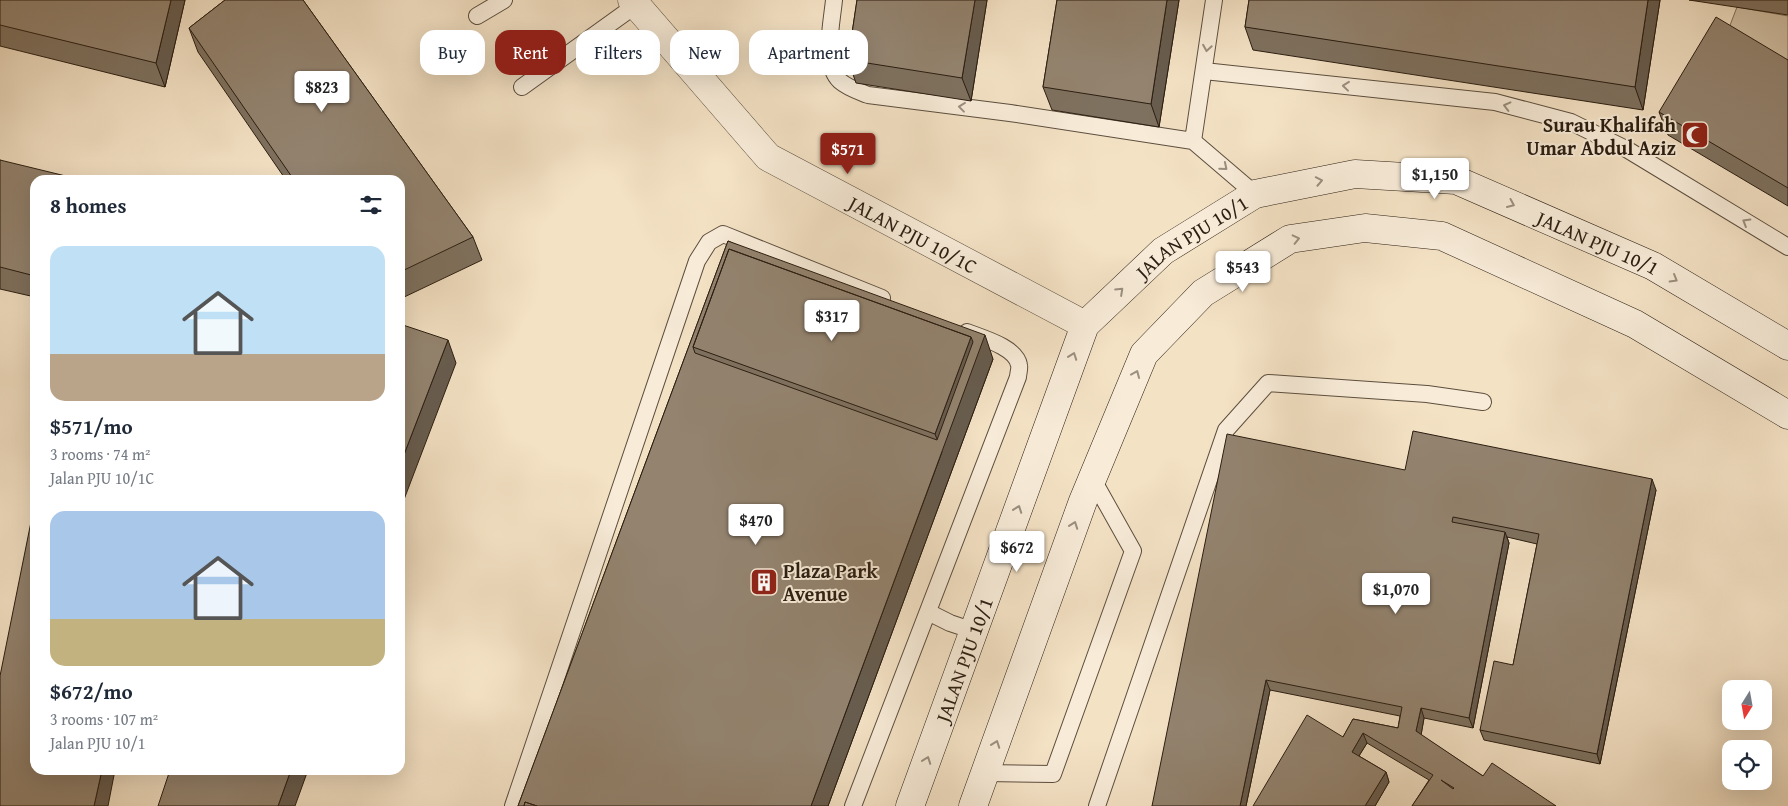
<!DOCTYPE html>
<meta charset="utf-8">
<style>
:root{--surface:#fff;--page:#f2f2f3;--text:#1f2937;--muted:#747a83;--accent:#8f2418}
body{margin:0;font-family:"Gentium Book Plus",serif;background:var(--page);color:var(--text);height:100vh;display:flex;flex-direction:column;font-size:19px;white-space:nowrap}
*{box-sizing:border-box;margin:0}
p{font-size:16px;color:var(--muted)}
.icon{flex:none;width:28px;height:28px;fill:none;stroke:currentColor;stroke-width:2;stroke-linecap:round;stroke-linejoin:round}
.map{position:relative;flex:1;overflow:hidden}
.sheet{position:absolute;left:30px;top:175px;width:375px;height:600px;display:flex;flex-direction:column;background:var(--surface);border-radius:15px;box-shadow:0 5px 20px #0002}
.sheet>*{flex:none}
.hud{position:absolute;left:420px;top:30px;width:475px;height:45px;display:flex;gap:10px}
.needle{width:32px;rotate:191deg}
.tools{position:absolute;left:1722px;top:680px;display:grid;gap:10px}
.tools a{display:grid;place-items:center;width:50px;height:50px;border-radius:10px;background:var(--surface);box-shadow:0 5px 20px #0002;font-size:25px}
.price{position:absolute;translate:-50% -42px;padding:0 11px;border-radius:5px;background:#fff;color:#222;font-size:16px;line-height:32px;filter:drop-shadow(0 1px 2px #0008)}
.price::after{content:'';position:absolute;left:50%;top:30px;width:15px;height:11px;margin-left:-8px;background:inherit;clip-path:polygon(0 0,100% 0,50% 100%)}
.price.active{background:var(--accent);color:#fff}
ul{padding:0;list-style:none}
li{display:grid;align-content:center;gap:10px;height:265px;padding:0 20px}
li span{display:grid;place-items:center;height:155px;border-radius:15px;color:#555}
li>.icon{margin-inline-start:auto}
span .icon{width:90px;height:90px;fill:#fffc;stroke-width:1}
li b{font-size:21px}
h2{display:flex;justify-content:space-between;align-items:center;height:60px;padding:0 20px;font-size:21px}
.pill{padding:0 18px;border-radius:15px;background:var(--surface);box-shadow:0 5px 20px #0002;font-size:18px;line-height:45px}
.pill.active{background:var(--accent);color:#fff}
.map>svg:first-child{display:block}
</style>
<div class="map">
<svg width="1788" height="806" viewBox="0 0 1788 806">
<rect width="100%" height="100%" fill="#f4e2c5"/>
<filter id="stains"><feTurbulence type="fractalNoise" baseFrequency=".004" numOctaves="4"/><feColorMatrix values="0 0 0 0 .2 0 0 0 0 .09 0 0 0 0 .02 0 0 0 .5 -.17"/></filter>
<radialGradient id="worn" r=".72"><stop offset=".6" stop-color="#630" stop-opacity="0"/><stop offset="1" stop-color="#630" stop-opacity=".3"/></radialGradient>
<path fill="#d2c1a6" stroke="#7e6f5c" d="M1737,7L1788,16V78L1724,41Z"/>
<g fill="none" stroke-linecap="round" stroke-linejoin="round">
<g stroke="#5c4e3e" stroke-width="18">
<path id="lane" d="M834,0C832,22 822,64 840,81C848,88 858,91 868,95L1010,113L1193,141L1255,194
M477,16L504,0
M1204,71L1495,102L1571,122L1628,150L1788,247
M522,87L636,5
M1193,141L1214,0
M928,612L950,623L974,631
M985,773L1053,774L1133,551L1092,478
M513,806L697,261L709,242L723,234L882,298
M853,806L1018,377C1018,374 1020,368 1019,365C1016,347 982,338 967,332
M1097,806L1226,430L1268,383L1427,394L1483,402"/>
</g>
<g stroke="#5c4e3e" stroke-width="29">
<g id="street">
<path id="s1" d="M632,0L768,157L1085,325"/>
</g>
</g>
<g stroke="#2a1d11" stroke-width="29">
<g id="secondary">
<path id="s2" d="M910,806L1085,325L1163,251L1255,194L1355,174L1456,180L1653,266L1788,346"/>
<path d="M973,806L1083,501L1144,354L1203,293L1290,239L1365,228L1442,236L1635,324L1788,415"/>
</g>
</g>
<use href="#lane" stroke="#f8ecd9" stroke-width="16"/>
<use href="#street" stroke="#f8ecd9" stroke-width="28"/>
<use href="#secondary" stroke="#f8ecd9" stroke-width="28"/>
</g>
<path fill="#7e715f" stroke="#2a1d11" d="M0,0H185L165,87L0,46Z
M225,0H303L473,237L482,260L400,299V180H286L198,52L189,28Z
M857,0H987L971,101L856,83L848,60Z
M1057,0H1179L1159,127L1052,110L1043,87Z
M1249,0H1660L1643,110L1253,50L1245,27Z
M1689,0H1788V15Z
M1788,60V206L1668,135L1659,112Z
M0,160L35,180V297L0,289Z
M728,241L993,359L828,806H518Z
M1405,470L1656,490L1600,764L1484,740L1480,730L1513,665L1537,544L1507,537L1509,543L1473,728L1424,718L1421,735L1483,776L1556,806H1412L1429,780L1367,743L1359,756L1386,772L1389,782L1375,806L1343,737L1353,719L1398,728L1400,716L1270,690L1246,806H1152Z"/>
<path fill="#675c4e" stroke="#2a1d11" d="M171,0H185L165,87L156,63Z
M975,0H987L971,101L962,78Z
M1167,0H1179L1159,127L1151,104Z
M1648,0H1660L1643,110L1635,87Z
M985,335L993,359L828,806H811L942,452L935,434L971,337Z
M448,340L456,363L400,510V465Z
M1652,479L1656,490L1600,764L1597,754Z
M1505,532L1509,543L1473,728L1469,718Z
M1266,680L1270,690L1246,806H1240Z
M1421,708L1424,718L1420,741L1416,731Z
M1363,733L1367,743L1355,762L1352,752Z
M102,770H115L108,806H94Z
M291,770H308L295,806H278Z
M1386,772L1389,782L1375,806H1365Z"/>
<path fill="#93836f" stroke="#2a1d11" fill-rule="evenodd" d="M0,0H171L156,63L0,25Z
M225,0H303L473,237L400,272V180H294L189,28Z
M857,0H975L962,78L848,60Z
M1057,0H1167L1151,104L1043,87Z
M1249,0H1648L1635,87L1245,27Z
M1716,17L1788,60V188L1659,112Z
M0,160L74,178V180H35V276L0,267Z
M728,241L985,335L811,806H537L525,802L524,806H518ZM729,249L971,337L973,342L937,440L695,353L693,347Z
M729,249L971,337L935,434L693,347Z
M400,324L448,340L400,465Z
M1413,431L1652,479L1597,754L1480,730L1494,661L1513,665L1539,534L1453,517L1452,522L1505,532L1469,718L1421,708L1416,731L1483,776L1492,763L1556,806H1412L1433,775L1363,733L1352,752L1386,772L1365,806H1253L1307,715L1343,737L1353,719L1398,728L1402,707L1266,680L1240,806H1152L1227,434L1405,470ZM1441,780L1454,788L1453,789Z
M35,502V770H102L94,806H0V676Z
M170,770H291L278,806H158Z
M525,802L537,806H524Z"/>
<defs><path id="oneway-chevron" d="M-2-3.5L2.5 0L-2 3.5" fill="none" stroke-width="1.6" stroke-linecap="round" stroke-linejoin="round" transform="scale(1.25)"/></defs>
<g stroke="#9b8f7f">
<use href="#oneway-chevron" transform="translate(1207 48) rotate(99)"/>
<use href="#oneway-chevron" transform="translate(1346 86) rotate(-174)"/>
<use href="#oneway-chevron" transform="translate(1507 106) rotate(-166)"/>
<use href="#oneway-chevron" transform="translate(962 107) rotate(-173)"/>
<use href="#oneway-chevron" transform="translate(1224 167) rotate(40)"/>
<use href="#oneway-chevron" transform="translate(1319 181) rotate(-11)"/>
<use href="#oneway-chevron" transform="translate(1511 204) rotate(24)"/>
<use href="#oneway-chevron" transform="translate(1746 222) rotate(-149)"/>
<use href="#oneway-chevron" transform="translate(1296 239) rotate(-13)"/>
<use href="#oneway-chevron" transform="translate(1674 279) rotate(30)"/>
<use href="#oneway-chevron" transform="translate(1120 291) rotate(-43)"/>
<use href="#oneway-chevron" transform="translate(1073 356) rotate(-70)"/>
<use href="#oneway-chevron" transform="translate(1136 374) rotate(-67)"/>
<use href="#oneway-chevron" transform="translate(1018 509) rotate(-70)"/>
<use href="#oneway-chevron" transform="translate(1074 525) rotate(-70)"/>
<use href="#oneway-chevron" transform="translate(996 744) rotate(-70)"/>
<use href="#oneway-chevron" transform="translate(927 760) rotate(-70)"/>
</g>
<defs>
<g id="mosque-square" transform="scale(1.4375)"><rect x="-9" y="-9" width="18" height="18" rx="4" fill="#8f2418" stroke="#f8ecd9"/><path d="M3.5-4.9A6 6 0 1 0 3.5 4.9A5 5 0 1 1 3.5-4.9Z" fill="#fff"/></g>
<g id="building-square" transform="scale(1.4375)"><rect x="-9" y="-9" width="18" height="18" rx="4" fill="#8f2418" stroke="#f8ecd9"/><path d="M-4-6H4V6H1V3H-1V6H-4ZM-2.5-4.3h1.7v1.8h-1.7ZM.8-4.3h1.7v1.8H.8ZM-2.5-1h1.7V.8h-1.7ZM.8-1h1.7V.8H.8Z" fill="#fff"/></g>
</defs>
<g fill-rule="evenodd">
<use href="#mosque-square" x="1695" y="135"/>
<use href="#building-square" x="764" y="582"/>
</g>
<g text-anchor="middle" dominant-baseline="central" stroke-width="4" stroke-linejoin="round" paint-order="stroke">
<g font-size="20" font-weight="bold" fill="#2a1d11" stroke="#f8ecd9" text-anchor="end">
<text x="1676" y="124">Surau Khalifah<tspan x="1676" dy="23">Umar Abdul Aziz</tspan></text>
<text x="783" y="570" text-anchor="start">Plaza Park<tspan x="783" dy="23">Avenue</tspan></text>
</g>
<g font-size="20" fill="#2a1d11" stroke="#f8ecd9">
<text stroke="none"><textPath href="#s1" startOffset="372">JALAN PJU 10/1C</textPath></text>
<text stroke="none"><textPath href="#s2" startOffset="651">JALAN PJU 10/1</textPath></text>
<text stroke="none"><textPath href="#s2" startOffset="1086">JALAN PJU 10/1</textPath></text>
<text stroke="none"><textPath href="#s2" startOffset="156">JALAN PJU 10/1</textPath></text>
</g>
</g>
<rect width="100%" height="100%" filter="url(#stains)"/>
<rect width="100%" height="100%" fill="url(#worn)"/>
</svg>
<div class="tools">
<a><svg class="needle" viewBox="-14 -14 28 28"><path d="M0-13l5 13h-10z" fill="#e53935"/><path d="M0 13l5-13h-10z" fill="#747a83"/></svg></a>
<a><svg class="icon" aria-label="locate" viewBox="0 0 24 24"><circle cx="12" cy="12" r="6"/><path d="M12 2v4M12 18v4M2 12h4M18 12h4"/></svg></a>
</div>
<b class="price" style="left:322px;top:113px">$823</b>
<b class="price active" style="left:848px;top:175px">$571</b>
<b class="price" style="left:1435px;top:200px">$1,150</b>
<b class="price" style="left:1243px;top:293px">$543</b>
<b class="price" style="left:832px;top:342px">$317</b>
<b class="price" style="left:756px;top:546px">$470</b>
<b class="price" style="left:1017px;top:573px">$672</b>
<b class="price" style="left:1396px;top:615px">$1,070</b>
<div class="hud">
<a class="pill">Buy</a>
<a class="pill active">Rent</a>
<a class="pill">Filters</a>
<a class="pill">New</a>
<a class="pill">Apartment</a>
</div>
<section class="sheet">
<h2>8 homes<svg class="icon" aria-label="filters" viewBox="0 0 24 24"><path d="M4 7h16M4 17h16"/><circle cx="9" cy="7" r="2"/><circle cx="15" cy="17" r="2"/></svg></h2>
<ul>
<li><span style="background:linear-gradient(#bfe0f5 70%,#b9a48a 0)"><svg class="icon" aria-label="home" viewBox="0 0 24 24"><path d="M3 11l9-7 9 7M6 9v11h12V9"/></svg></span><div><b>$571/mo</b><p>3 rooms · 74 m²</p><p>Jalan PJU 10/1C</p></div></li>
<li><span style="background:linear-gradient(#a9c7e8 70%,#c2b280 0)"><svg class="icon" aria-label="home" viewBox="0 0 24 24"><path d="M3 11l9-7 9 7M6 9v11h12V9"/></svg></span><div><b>$672/mo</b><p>3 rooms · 107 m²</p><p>Jalan PJU 10/1</p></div></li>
</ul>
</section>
</div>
